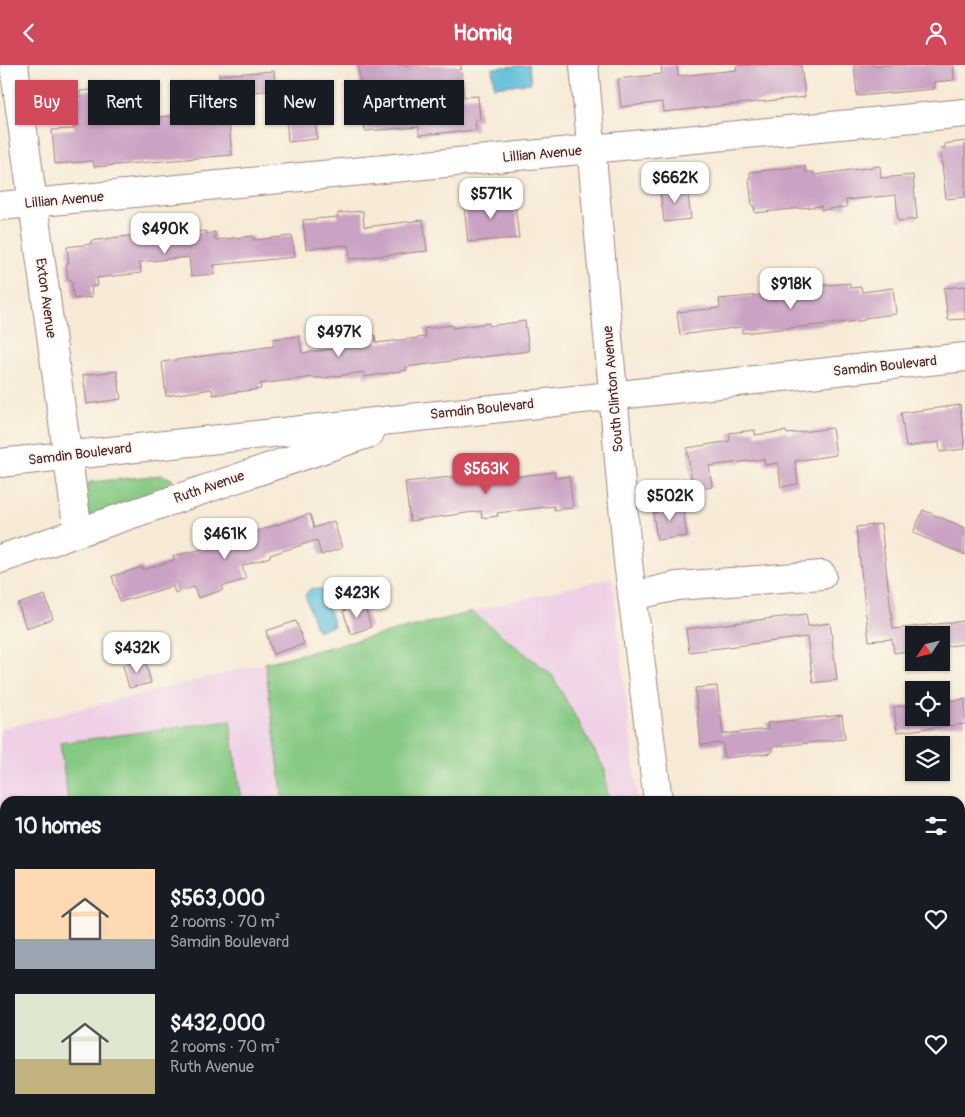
<!DOCTYPE html>
<meta charset="utf-8">
<style>
:root{--surface:#171b24;--page:#20242c;--text:#f1f3f6;--muted:#9ea1a6;--accent:#d1495b}
body{margin:0;font-family:Pangolin,sans-serif;background:var(--page);color:var(--text);height:100vh;display:flex;flex-direction:column;font-size:19px;white-space:nowrap}
*{box-sizing:border-box;margin:0}
p{font-size:16px;color:var(--muted)}
.icon{flex:none;width:28px;height:28px;fill:none;stroke:currentColor;stroke-width:2;stroke-linecap:round;stroke-linejoin:round}
.map{position:relative;flex:1;overflow:hidden}
.panel{position:absolute;left:0px;top:731px;width:965px;height:321px;display:flex;flex-direction:column;background:var(--surface);border-radius:15px 15px 0 0;box-shadow:0 1px 4px #0004}
.panel>*{flex:none}
.top-card{position:absolute;left:15px;top:15px;width:500px;height:45px;display:flex;gap:10px}
.needle{width:32px;rotate:235deg}
.tools{position:absolute;left:905px;top:561px;display:grid;gap:10px}
.tools a{display:grid;place-items:center;width:45px;height:45px;border-radius:0px;background:var(--surface);box-shadow:0 1px 4px #0004;font-size:25px}
.price{position:absolute;translate:-50% -42px;padding:0 11px;border-radius:10px;background:#fff;color:#222;font-size:16px;line-height:32px;filter:drop-shadow(0 1px 2px #0008)}
.price::after{content:'';position:absolute;left:50%;top:30px;width:15px;height:11px;margin-left:-8px;background:inherit;clip-path:polygon(0 0,100% 0,50% 100%)}
.price.selected{background:var(--accent);color:#fff}
ul{padding:0;list-style:none}
li{display:flex;align-items:center;gap:15px;height:125px;padding:0 15px}
li span{display:grid;place-items:center;flex:none;width:140px;height:100px;border-radius:0px;color:#555}
li>.icon{margin-inline-start:auto}
span .icon{width:60px;height:60px;fill:#fffc;stroke-width:1}
li b{font-size:21px}
h2{display:flex;justify-content:space-between;align-items:center;height:60px;padding:0 15px;font-size:21px}
.chip{padding:0 18px;border-radius:0px;background:var(--surface);box-shadow:0 1px 4px #0004;font-size:18px;line-height:45px}
.chip.selected{background:var(--accent);color:#fff}
header{display:flex;justify-content:space-between;align-items:center;height:65px;padding:0 15px;background:var(--accent);color:#fff;font-size:22px;font-weight:800}
.map>svg:first-child{display:block}
</style>
<header><svg class="icon" aria-label="back" viewBox="0 0 24 24"><path d="M15 5l-7 7 7 7"/></svg>Homiq<svg class="icon" aria-label="person" viewBox="0 0 24 24"><circle cx="12" cy="8" r="4"/><path d="M4 21q1-7 8-7t8 7"/></svg></header>
<div class="map">
<svg width="965" height="1052" viewBox="0 0 965 1052">
<rect width="100%" height="100%" fill="#fbf7ec"/>
<filter id="ink" filterUnits="userSpaceOnUse"><feTurbulence type="fractalNoise" baseFrequency=".02" numOctaves="2"/><feDisplacementMap in="SourceGraphic" scale="10" xChannelSelector="R" yChannelSelector="G"/><feConvolveMatrix kernelMatrix="1 2 1 2 8 2 1 2 1" color-interpolation-filters="sRGB"/></filter>
<filter id="wash" filterUnits="userSpaceOnUse"><feTurbulence type="fractalNoise" baseFrequency=".0096" numOctaves="4" result="noise"/><feDisplacementMap in="SourceGraphic" scale="20" xChannelSelector="R" yChannelSelector="G"/><feGaussianBlur stdDeviation="1.12" result="paint"/><feColorMatrix in="noise" values="0 0 0 0 0 0 0 0 0 0 0 0 0 0 0 0 0 1.4 0 .05"/><feComposite in="paint" operator="in"/></filter>
<g filter="url(#wash)">
<rect width="100%" height="100%" fill="#f7ead6"/>
<path fill="#efd0e6" d="M612,512L638,736H5V1048H674V1052H0V664Z"/>
<path fill="#85c983" stroke="#687457" d="M162,410L172,414L174,419L173,423L89,452L84,423L90,417Z
M472,547L552,610L605,705L608,736H283L265,598Z
M230,655L241,736H68L60,678Z
M0,837L5,840V1020L0,1021Z
M159,1048H223L197,1052H153Z
M405,1048H534V1052H368Z"/>
<path fill="#5cbdda" stroke="#536e82" d="M529,0L531,18L494,22L492,3Z
M315,523L323,525L334,561L317,566L305,530L310,524Z"/>
<g id="blocks">
<path fill="#caa2c3" d="M358,0H461L464,32L478,31L480,55H475L476,65L419,70V62L365,66Z
M661,0H677L678,11L737,5L736,1L751,0H801L805,32L664,47L663,37L621,42L618,14L662,9Z
M854,0H953L954,15L934,17V24L857,31Z
M274,6L276,25L221,30L219,10Z
M129,21L132,54L228,47L232,90L94,102L93,96L55,99L52,65L74,64L71,34L80,32V26Z
M315,49L317,74L288,77L286,51Z
M965,76V132L946,134L940,83H945L944,79Z
M805,101L806,107H814V110L880,101L881,113L913,110L917,154L898,156L896,130L846,135L847,142L821,145V141L755,148L754,141H752L749,113H750V107Z
M687,122L691,154L664,157L660,124Z
M514,132L519,173L468,177L464,142H468L467,136Z
M363,146L364,162L423,155L427,186L350,194L348,180L306,184L303,155L338,152V148Z
M206,166V169L215,167V175L253,171L254,175L292,171L295,192L214,200L215,209L191,211L189,192L140,197L141,208L97,213L98,221L91,222L92,232L74,234L71,214L68,215L66,198H69L67,182L91,179V176L119,172L167,167V170Z
M850,218V223L861,222L862,227L893,223L896,249L864,253L865,255L858,256L742,268V262L680,270L677,247L720,243L719,234L793,227V223Z
M965,221V254L948,255L944,223Z
M525,256L529,286L406,302L407,305L364,312V307L324,313H314V312L260,319L261,324L213,330L212,324L166,331L162,297L274,281L273,274L299,271L302,288L349,282L347,266L365,264L366,272L375,270L376,278L426,272L424,264L452,260V263L489,258V261Z
M117,306L121,334L87,339L83,310Z
M960,340L965,384L940,387L939,377L906,382L901,348Z
M832,363L836,390L795,396L798,419L781,422L778,398L765,400L764,394L709,401L712,422L693,425L687,383L730,376L729,368L755,365V370L786,366L787,369Z
M496,407L497,414L554,407L555,413L569,411L573,443L554,445V441L497,448L498,451L482,453L481,446L410,456L405,417Z
M682,438L687,471L657,475L653,448L657,447L656,442Z
M923,445L965,463V490L913,468Z
M310,449L314,463L334,456L342,483L321,490L317,475L270,490V492L242,501L246,514L221,522L223,525L198,533L194,522L175,528L173,521L120,537L112,511L142,502L143,505L174,495L173,491L199,485Z
M881,459L893,564L965,556V579L941,582V570H914V585L894,588L892,574L869,576L856,462Z
M45,530L53,554L26,563L18,539Z
M364,540L371,562L351,569L343,546Z
M806,549L808,561L830,558L837,615L813,618L807,572L689,587L686,564Z
M296,556L304,579L273,589L266,566Z
M145,595L151,618L129,623L123,600Z
M717,621L723,669L768,664L767,658L842,650L845,674L771,682L772,688L724,693L723,678L701,680L695,623Z
M965,634V659L897,667L894,642L914,640V652H941V637Z"/>
</g>
</g>
<g filter="url(#ink)">
<use href="#blocks" fill-opacity="0" stroke="#a08480" stroke-width="1"/>
<g fill="none" stroke-linecap="round" stroke-linejoin="round">
<g stroke="#a08480" stroke-width="30">
<path id="minor" d="M14,0L78,467
M584,0L628,497L658,736
M0,141L965,48
M0,398L965,292
M0,494L370,368
M633,531L677,521L822,510
M695,1048V1052
M950,1048V1052
M846,1052L886,1049"/>
</g>
<use href="#minor" stroke="#fff" stroke-width="28"/>
</g>
</g>
<g text-anchor="middle" dominant-baseline="central" stroke-width="4" stroke-linejoin="round" paint-order="stroke">
<g font-size="14" fill="#4a1f2b" stroke="#fbf7ec">
<text transform="translate(542 89) rotate(-5)">Lillian Avenue</text>
<text transform="translate(64 135) rotate(-5)">Lillian Avenue</text>
<text transform="translate(46 233) rotate(82)">Exton Avenue</text>
<text transform="translate(885 301) rotate(-6)">Samdin Boulevard</text>
<text transform="translate(613 324) rotate(-95)">South Clinton Avenue</text>
<text transform="translate(482 344) rotate(-6)">Samdin Boulevard</text>
<text transform="translate(80 389) rotate(-7)">Samdin Boulevard</text>
<text transform="translate(209 422) rotate(-19)">Ruth Avenue</text>
</g>
</g>
</svg>
<div class="tools">
<a><svg class="needle" viewBox="-14 -14 28 28"><path d="M0-13l5 13h-10z" fill="#e53935"/><path d="M0 13l5-13h-10z" fill="#9ea1a6"/></svg></a>
<a><svg class="icon" aria-label="locate" viewBox="0 0 24 24"><circle cx="12" cy="12" r="6"/><path d="M12 2v4M12 18v4M2 12h4M18 12h4"/></svg></a>
<a><svg class="icon" aria-label="layers" viewBox="0 0 24 24"><path d="M12 4l9 5-9 5-9-5zM3 14l9 5 9-5"/></svg></a>
</div>
<b class="price" style="left:675px;top:139px">$662K</b>
<b class="price" style="left:491px;top:155px">$571K</b>
<b class="price" style="left:165px;top:190px">$490K</b>
<b class="price" style="left:791px;top:245px">$918K</b>
<b class="price" style="left:339px;top:293px">$497K</b>
<b class="price selected" style="left:486px;top:430px">$563K</b>
<b class="price" style="left:670px;top:457px">$502K</b>
<b class="price" style="left:225px;top:495px">$461K</b>
<b class="price" style="left:357px;top:554px">$423K</b>
<b class="price" style="left:137px;top:609px">$432K</b>
<div class="top-card">
<a class="chip selected">Buy</a>
<a class="chip">Rent</a>
<a class="chip">Filters</a>
<a class="chip">New</a>
<a class="chip">Apartment</a>
</div>
<section class="panel">
<h2>10 homes<svg class="icon" aria-label="filters" viewBox="0 0 24 24"><path d="M4 7h16M4 17h16"/><circle cx="9" cy="7" r="2"/><circle cx="15" cy="17" r="2"/></svg></h2>
<ul>
<li><span style="background:linear-gradient(#ffd9b3 70%,#9aa5b1 0)"><svg class="icon" aria-label="home" viewBox="0 0 24 24"><path d="M3 11l9-7 9 7M6 9v11h12V9"/></svg></span><div><b>$563,000</b><p>2 rooms · 70 m²</p><p>Samdin Boulevard</p></div><svg class="icon" aria-label="heart" viewBox="0 0 24 24"><path d="M12 20l-8-8c-3-5 5-10 8-4 3-6 11-1 8 4z"/></svg></li>
<li><span style="background:linear-gradient(#dfe7d0 65%,#c2b280 0)"><svg class="icon" aria-label="home" viewBox="0 0 24 24"><path d="M3 11l9-7 9 7M6 9v11h12V9"/></svg></span><div><b>$432,000</b><p>2 rooms · 70 m²</p><p>Ruth Avenue</p></div><svg class="icon" aria-label="heart" viewBox="0 0 24 24"><path d="M12 20l-8-8c-3-5 5-10 8-4 3-6 11-1 8 4z"/></svg></li>
</ul>
</section>
</div>
